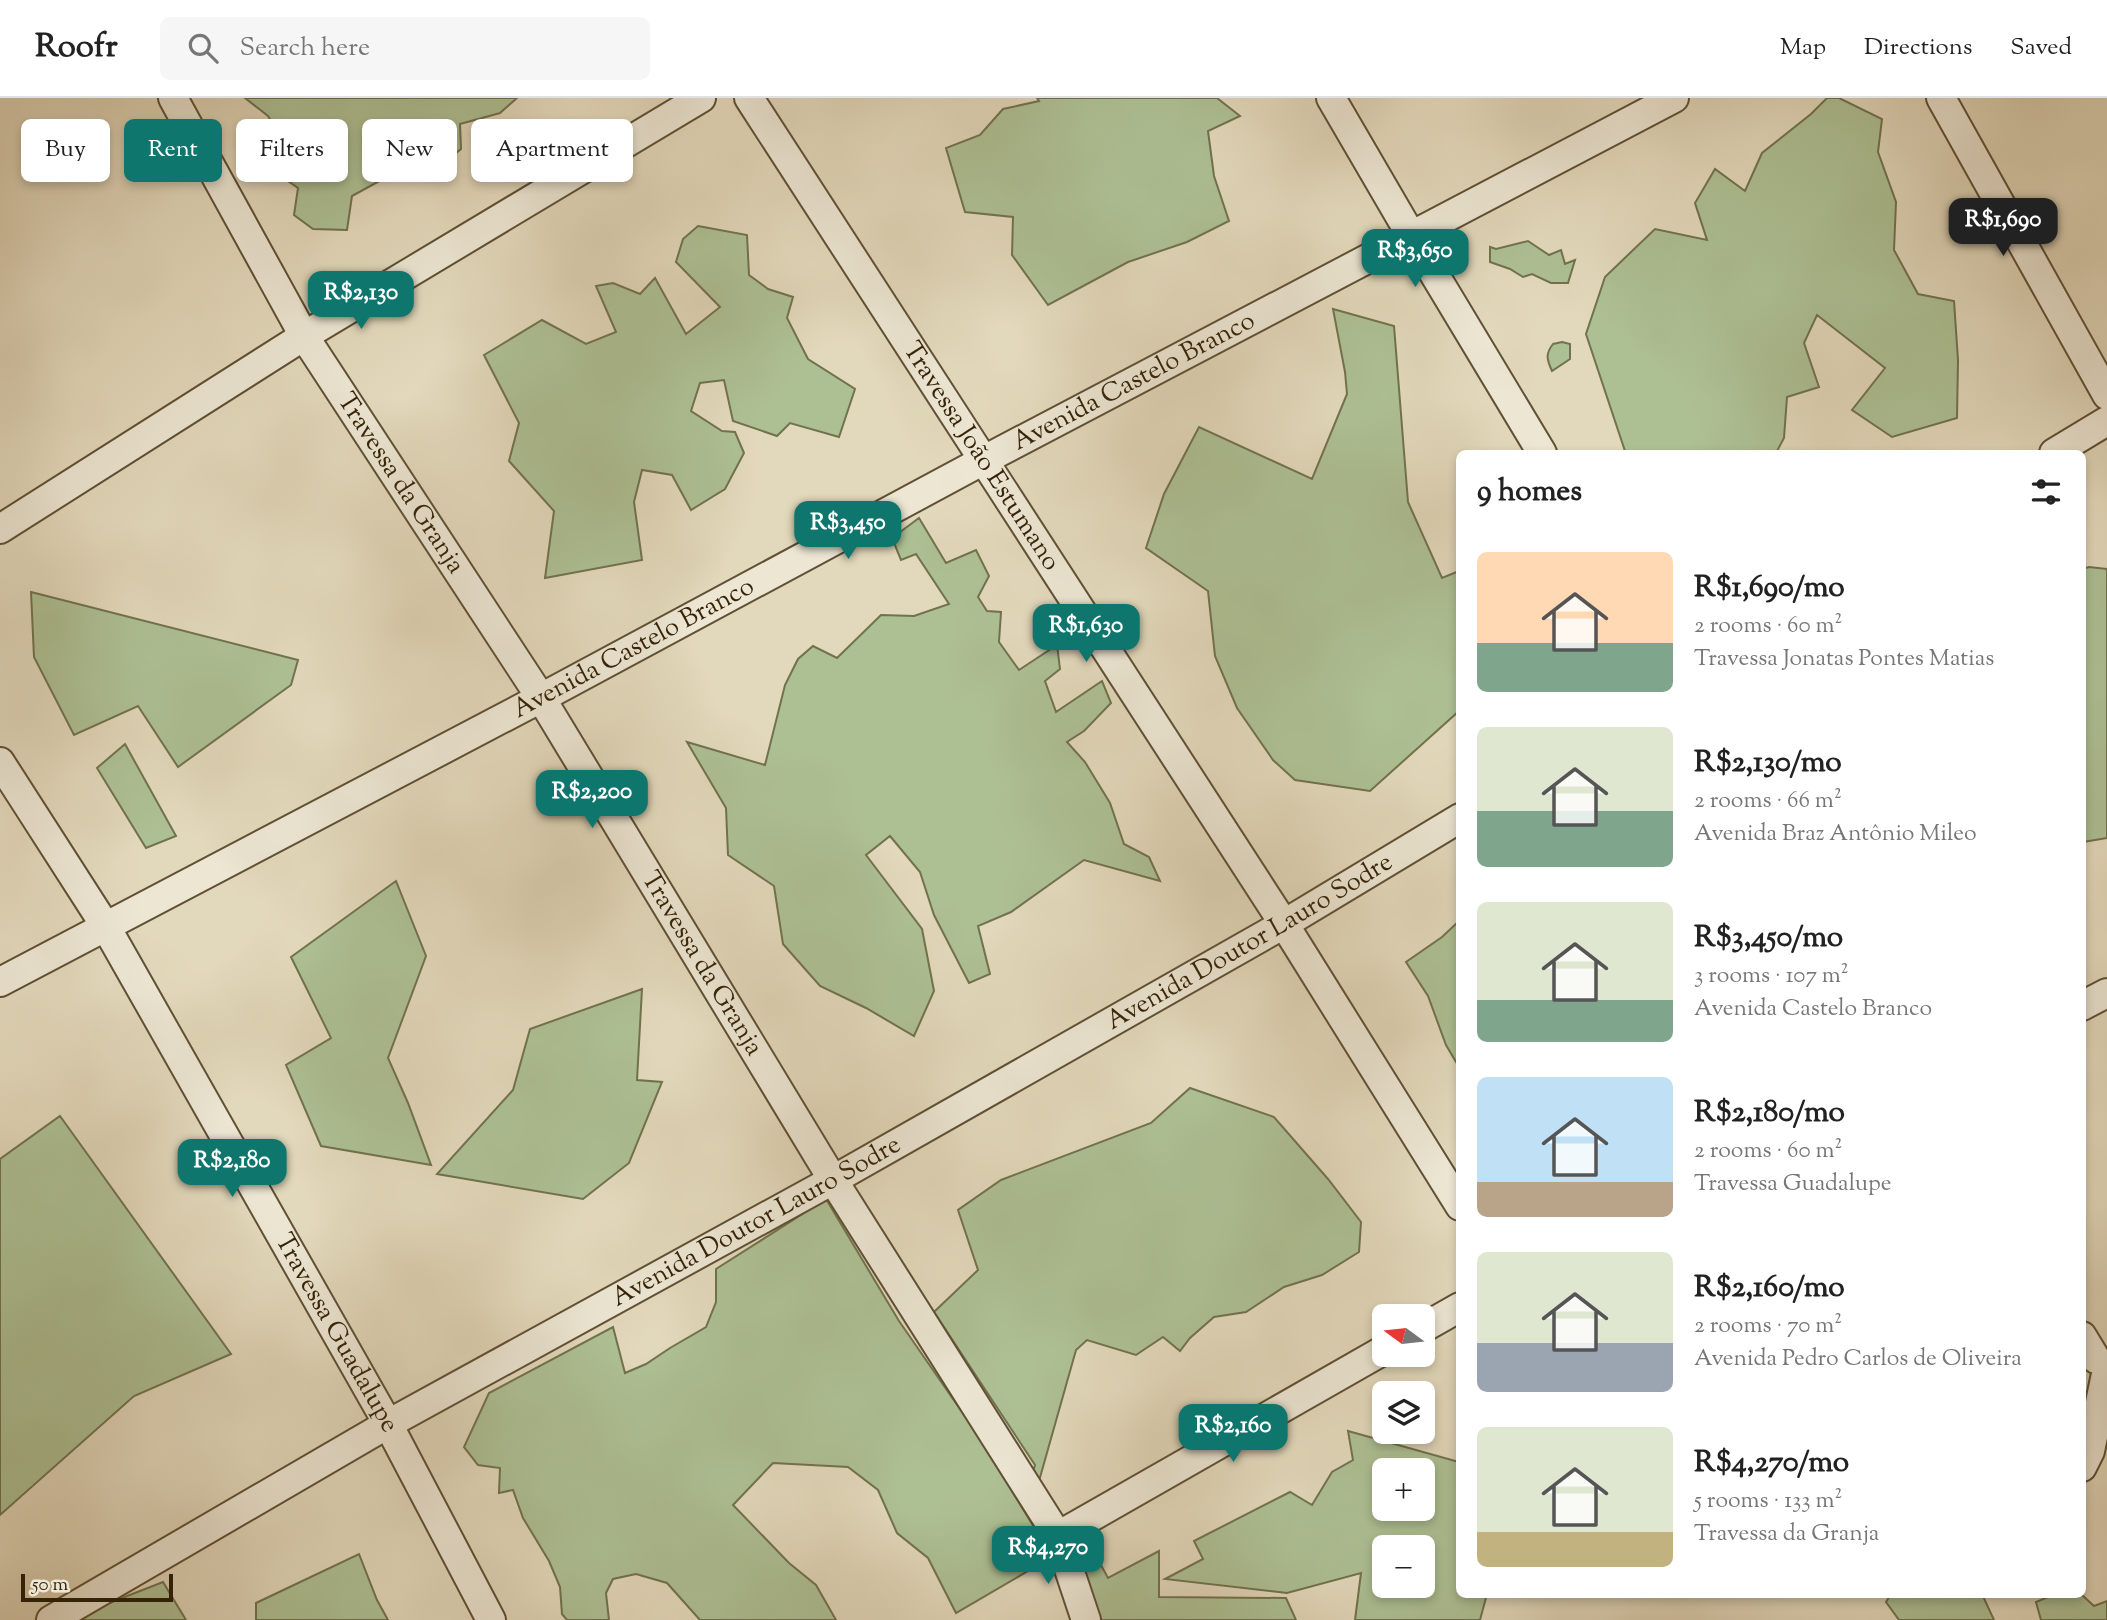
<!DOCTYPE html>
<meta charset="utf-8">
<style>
:root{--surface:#fff;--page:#f6f6f6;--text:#222;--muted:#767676;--line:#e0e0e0;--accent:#0f766e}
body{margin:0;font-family:"Sorts Mill Goudy",serif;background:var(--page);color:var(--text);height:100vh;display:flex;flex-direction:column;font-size:26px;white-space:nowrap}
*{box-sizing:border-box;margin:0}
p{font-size:23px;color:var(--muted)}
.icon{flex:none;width:38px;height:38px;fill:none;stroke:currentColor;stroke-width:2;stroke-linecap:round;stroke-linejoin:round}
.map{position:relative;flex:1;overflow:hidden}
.details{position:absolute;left:1456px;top:352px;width:630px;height:1148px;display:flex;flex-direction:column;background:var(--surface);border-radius:10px;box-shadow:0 4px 10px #0003}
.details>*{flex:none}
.hud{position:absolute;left:21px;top:21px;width:665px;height:63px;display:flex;gap:14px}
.needle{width:46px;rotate:285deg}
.buttons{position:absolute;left:1372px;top:1206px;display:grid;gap:14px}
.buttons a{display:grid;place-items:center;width:63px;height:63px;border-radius:10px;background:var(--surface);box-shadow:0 4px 10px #0003;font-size:35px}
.scale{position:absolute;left:21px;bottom:18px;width:152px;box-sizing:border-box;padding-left:7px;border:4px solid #352308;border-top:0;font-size:19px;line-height:24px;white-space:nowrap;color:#352308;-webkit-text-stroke:5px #ece6d3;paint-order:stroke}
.price{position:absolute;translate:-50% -60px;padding:0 16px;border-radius:14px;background:var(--accent);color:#fff;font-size:23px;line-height:46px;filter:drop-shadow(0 2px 4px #0008)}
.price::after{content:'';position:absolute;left:50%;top:42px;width:21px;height:16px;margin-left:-10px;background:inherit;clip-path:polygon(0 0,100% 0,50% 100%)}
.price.active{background:#222;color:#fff}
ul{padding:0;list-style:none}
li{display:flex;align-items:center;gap:21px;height:175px;padding:0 21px}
li span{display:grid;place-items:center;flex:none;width:196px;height:140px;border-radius:10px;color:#555}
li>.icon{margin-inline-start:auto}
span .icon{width:84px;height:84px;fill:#fffc;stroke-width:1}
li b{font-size:30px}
h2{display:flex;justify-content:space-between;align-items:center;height:84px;padding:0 21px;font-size:30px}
.chip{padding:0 24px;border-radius:10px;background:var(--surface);box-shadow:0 4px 10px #0003;font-size:24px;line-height:63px}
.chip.active{background:var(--accent);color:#fff}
header{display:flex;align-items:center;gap:42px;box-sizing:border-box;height:98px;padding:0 35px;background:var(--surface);border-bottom:2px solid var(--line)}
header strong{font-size:33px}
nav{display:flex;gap:38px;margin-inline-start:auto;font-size:24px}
.search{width:490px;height:63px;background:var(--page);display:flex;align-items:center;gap:18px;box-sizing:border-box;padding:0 24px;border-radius:10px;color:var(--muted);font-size:26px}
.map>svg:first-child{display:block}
</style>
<header>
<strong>Roofr</strong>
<div class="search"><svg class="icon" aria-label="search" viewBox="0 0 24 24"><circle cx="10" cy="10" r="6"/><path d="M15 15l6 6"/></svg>Search here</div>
<nav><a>Map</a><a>Directions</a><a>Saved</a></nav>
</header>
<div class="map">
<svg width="2107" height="1522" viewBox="0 0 2107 1522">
<rect width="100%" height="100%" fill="#e2d8bb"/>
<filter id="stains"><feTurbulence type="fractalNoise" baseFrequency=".00286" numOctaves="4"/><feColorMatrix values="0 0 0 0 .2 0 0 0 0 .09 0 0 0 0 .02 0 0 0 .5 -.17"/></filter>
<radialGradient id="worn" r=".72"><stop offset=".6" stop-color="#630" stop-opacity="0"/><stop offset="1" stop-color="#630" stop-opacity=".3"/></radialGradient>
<path fill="#adc094" stroke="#71724e" stroke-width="2" fill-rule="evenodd" d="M245,0H517L500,15L460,26L461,51L438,70L383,81L352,98L347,132L313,131L294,117L298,90L268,69L272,57L284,44L268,18Z
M1037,0H1217L1240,18L1208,33L1214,78L1229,123L1187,144L1128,164L1048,207L1012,157L1013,119L965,114L946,50L980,37L1003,11L1039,3Z
M1827,0H1839L1882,21L1878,54L1896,104L1894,152L1918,196L1954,203L1958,262L1957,320L1892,339L1852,312L1885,270L1817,217L1804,245L1819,289L1787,299L1784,340L1776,355H1629L1625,353L1586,236L1605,179L1655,131L1707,142L1695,105L1715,71L1745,93L1762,55L1811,16Z
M698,128L747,137L749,177L768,191L793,199L787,220L808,261L855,291L839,339L790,325L777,338L733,323L724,282L700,285L691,313L722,333L735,334L744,355L725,391L691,412L672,377L642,372L634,404L642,462L545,480L554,413L509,363L519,325L484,257L542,222L586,246L616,234L596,188L613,185L640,196L655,180L686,236L720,209L676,164L683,141Z
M1528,143L1549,157L1561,152L1565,166L1575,162L1568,185H1551L1532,176L1523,179L1510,171L1490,164V149L1496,151Z
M1333,211L1394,228L1408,404L1442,480L1459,473V613L1370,693L1295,682L1273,662L1237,610L1215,558L1208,493L1146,450L1164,396L1199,329L1312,381L1347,296L1345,274Z
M1562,244L1570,246V261L1552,273C1547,262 1545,256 1553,246Z
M919,420L946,465L976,452L989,478L978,499L987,513L1001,514L999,544L1019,572L1057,547L1060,571L1045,583L1056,614L1102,583L1111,605L1084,633L1067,644L1085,664L1110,705L1124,746L1149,759L1160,783L1084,762L1011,814L978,828L990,876L969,885L934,817L920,774L890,738L866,757L922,831L934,893L914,938L866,910L820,888L783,846L774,788L728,757L726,710L687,644L765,667L785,587L798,561L813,548L837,560L881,517L914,518L949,506L916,456L901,462L892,440Z
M2089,469L2107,471V740L2083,744L2082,471Z
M31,494L298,562L291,587L178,669L138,608L74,637L34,559Z
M125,646L176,738L146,750L97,670Z
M396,783L426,858L388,960L408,1005L431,1067L321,1048L286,967L331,940L291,859Z
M1459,823V969L1446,947L1428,898L1406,864L1442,839Z
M642,891L637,982L662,984L629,1065L583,1101L437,1076L513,992L530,931Z
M1190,990L1274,1019L1328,1081L1361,1124L1359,1154L1322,1177L1284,1189L1246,1214L1214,1219L1190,1240L1180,1253L1163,1239L1136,1257L1087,1242L1076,1252L1039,1383L1031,1381L1035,1367L934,1214L978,1172L958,1112L1001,1082L1151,1025Z
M60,1018L231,1256L134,1298L0,1417V1061Z
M826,1101L899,1223L980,1340L1052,1459L956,1515L928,1460L897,1435L878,1392L848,1369L773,1365L733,1407L789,1465L816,1487L836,1522H700L667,1485L636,1476L613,1481L606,1495L609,1522H567L562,1516L560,1489L549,1463L523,1420L513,1392L499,1395L500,1370L478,1367L464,1349L489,1295L613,1229L625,1275L646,1266L670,1250L706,1229L716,1204V1171Z
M1348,1333L1459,1364L1460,1496H1487L1480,1522H1355L1361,1475L1287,1495L1165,1481L1203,1461L1194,1443L1290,1394L1312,1407L1332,1374L1353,1362ZM1384,1372H1423V1410H1384ZM1384,1449H1423V1488H1384Z
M1070,1442L1088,1443L1108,1480L1159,1453V1499L1286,1500L1296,1522H1097Z
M359,1456L377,1502L388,1522H256V1505Z
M163,1484L186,1522H74L99,1509Z
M1891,1496H1982L1994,1522H1899L1886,1504Z
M2055,1496H2081L2094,1508L2107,1503V1522H2041L2036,1504Z"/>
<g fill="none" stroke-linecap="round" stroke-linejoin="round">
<g stroke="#605035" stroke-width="32">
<g id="minor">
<path id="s1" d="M173,0L304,238L541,600L833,1082L1058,1438L1086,1522"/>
<path id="s2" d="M749,0L1284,826L1460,1108"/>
<path d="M1331,0L1412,139L1542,355"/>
<path d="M1941,0L2107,297"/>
<path d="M2054,355L2107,323"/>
<path d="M0,431L304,238L701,0"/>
<path id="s3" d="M0,664L106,829L388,1326L491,1522"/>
<path id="s4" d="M0,884L541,600L984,362L1674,0"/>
<path d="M2082,908L2107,895"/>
<path d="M1423,1230L1460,1209"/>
<path d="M2082,1238L2096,1261"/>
<path d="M2082,1369L2090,1353L2107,1271"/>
<path d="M1058,1438L1384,1252"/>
<path id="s5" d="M51,1522L388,1326L833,1082L1284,826L1460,720"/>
</g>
</g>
<use href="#minor" stroke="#ece6d3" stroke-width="28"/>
</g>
<g text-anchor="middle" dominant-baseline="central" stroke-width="5" stroke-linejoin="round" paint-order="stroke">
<g font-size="26" fill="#352308" stroke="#ece6d3">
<text stroke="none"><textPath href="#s4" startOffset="1283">Avenida Castelo Branco</textPath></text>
<text stroke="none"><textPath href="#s2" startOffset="427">Travessa João Estumano</textPath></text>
<text stroke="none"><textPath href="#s1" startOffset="448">Travessa da Granja</textPath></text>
<text stroke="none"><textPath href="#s4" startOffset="716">Avenida Castelo Branco</textPath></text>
<text stroke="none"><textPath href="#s5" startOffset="1377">Avenida Doutor Lauro Sodre</textPath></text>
<text stroke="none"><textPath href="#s1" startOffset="1015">Travessa da Granja</textPath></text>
<text stroke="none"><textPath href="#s5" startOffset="810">Avenida Doutor Lauro Sodre</textPath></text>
<text stroke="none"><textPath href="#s3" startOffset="663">Travessa Guadalupe</textPath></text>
</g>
</g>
<rect width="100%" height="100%" filter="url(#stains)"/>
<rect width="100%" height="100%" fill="url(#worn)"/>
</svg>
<div class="buttons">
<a><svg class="needle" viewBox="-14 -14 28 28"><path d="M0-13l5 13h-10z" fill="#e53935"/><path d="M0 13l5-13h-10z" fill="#767676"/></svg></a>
<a><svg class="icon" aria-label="layers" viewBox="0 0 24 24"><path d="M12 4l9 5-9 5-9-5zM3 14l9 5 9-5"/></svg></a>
<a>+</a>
<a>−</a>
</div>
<div class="scale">50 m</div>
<b class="price active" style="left:2003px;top:160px">R$1,690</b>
<b class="price" style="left:1415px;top:191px">R$3,650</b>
<b class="price" style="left:361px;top:233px">R$2,130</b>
<b class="price" style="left:848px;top:463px">R$3,450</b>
<b class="price" style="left:1086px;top:566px">R$1,630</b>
<b class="price" style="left:592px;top:732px">R$2,200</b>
<b class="price" style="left:232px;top:1101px">R$2,180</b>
<b class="price" style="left:1233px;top:1366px">R$2,160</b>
<b class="price" style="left:1048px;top:1488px">R$4,270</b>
<div class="hud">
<a class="chip">Buy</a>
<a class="chip active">Rent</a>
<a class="chip">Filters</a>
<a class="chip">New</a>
<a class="chip">Apartment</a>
</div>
<section class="details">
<h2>9 homes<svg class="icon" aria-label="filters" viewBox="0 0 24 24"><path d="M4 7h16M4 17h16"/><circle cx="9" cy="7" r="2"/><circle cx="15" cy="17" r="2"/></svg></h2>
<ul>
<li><span style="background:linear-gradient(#ffd9b3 65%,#7fa58c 0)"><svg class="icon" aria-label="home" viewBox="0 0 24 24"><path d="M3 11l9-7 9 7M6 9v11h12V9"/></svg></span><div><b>R$1,690/mo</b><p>2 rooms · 60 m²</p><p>Travessa Jonatas Pontes Matias</p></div></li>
<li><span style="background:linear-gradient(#dfe7d0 60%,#7fa58c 0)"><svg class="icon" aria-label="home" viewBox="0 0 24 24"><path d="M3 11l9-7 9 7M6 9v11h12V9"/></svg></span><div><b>R$2,130/mo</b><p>2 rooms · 66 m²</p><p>Avenida Braz Antônio Mileo</p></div></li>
<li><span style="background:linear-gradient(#dfe7d0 70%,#7fa58c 0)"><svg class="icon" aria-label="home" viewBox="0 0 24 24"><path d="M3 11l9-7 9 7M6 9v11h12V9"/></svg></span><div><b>R$3,450/mo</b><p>3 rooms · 107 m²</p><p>Avenida Castelo Branco</p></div></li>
<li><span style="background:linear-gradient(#bfe0f5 75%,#b9a48a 0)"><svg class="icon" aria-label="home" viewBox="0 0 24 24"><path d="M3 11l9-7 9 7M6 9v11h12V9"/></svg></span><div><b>R$2,180/mo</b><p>2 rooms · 60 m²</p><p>Travessa Guadalupe</p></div></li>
<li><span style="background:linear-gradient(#dfe7d0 65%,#9aa5b1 0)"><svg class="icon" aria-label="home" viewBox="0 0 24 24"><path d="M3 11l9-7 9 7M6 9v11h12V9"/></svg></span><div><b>R$2,160/mo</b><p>2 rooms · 70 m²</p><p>Avenida Pedro Carlos de Oliveira</p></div></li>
<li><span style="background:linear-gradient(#dfe7d0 75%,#c2b280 0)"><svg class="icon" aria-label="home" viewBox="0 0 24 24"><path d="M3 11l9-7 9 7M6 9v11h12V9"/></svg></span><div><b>R$4,270/mo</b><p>5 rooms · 133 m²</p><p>Travessa da Granja</p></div></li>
</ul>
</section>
</div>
